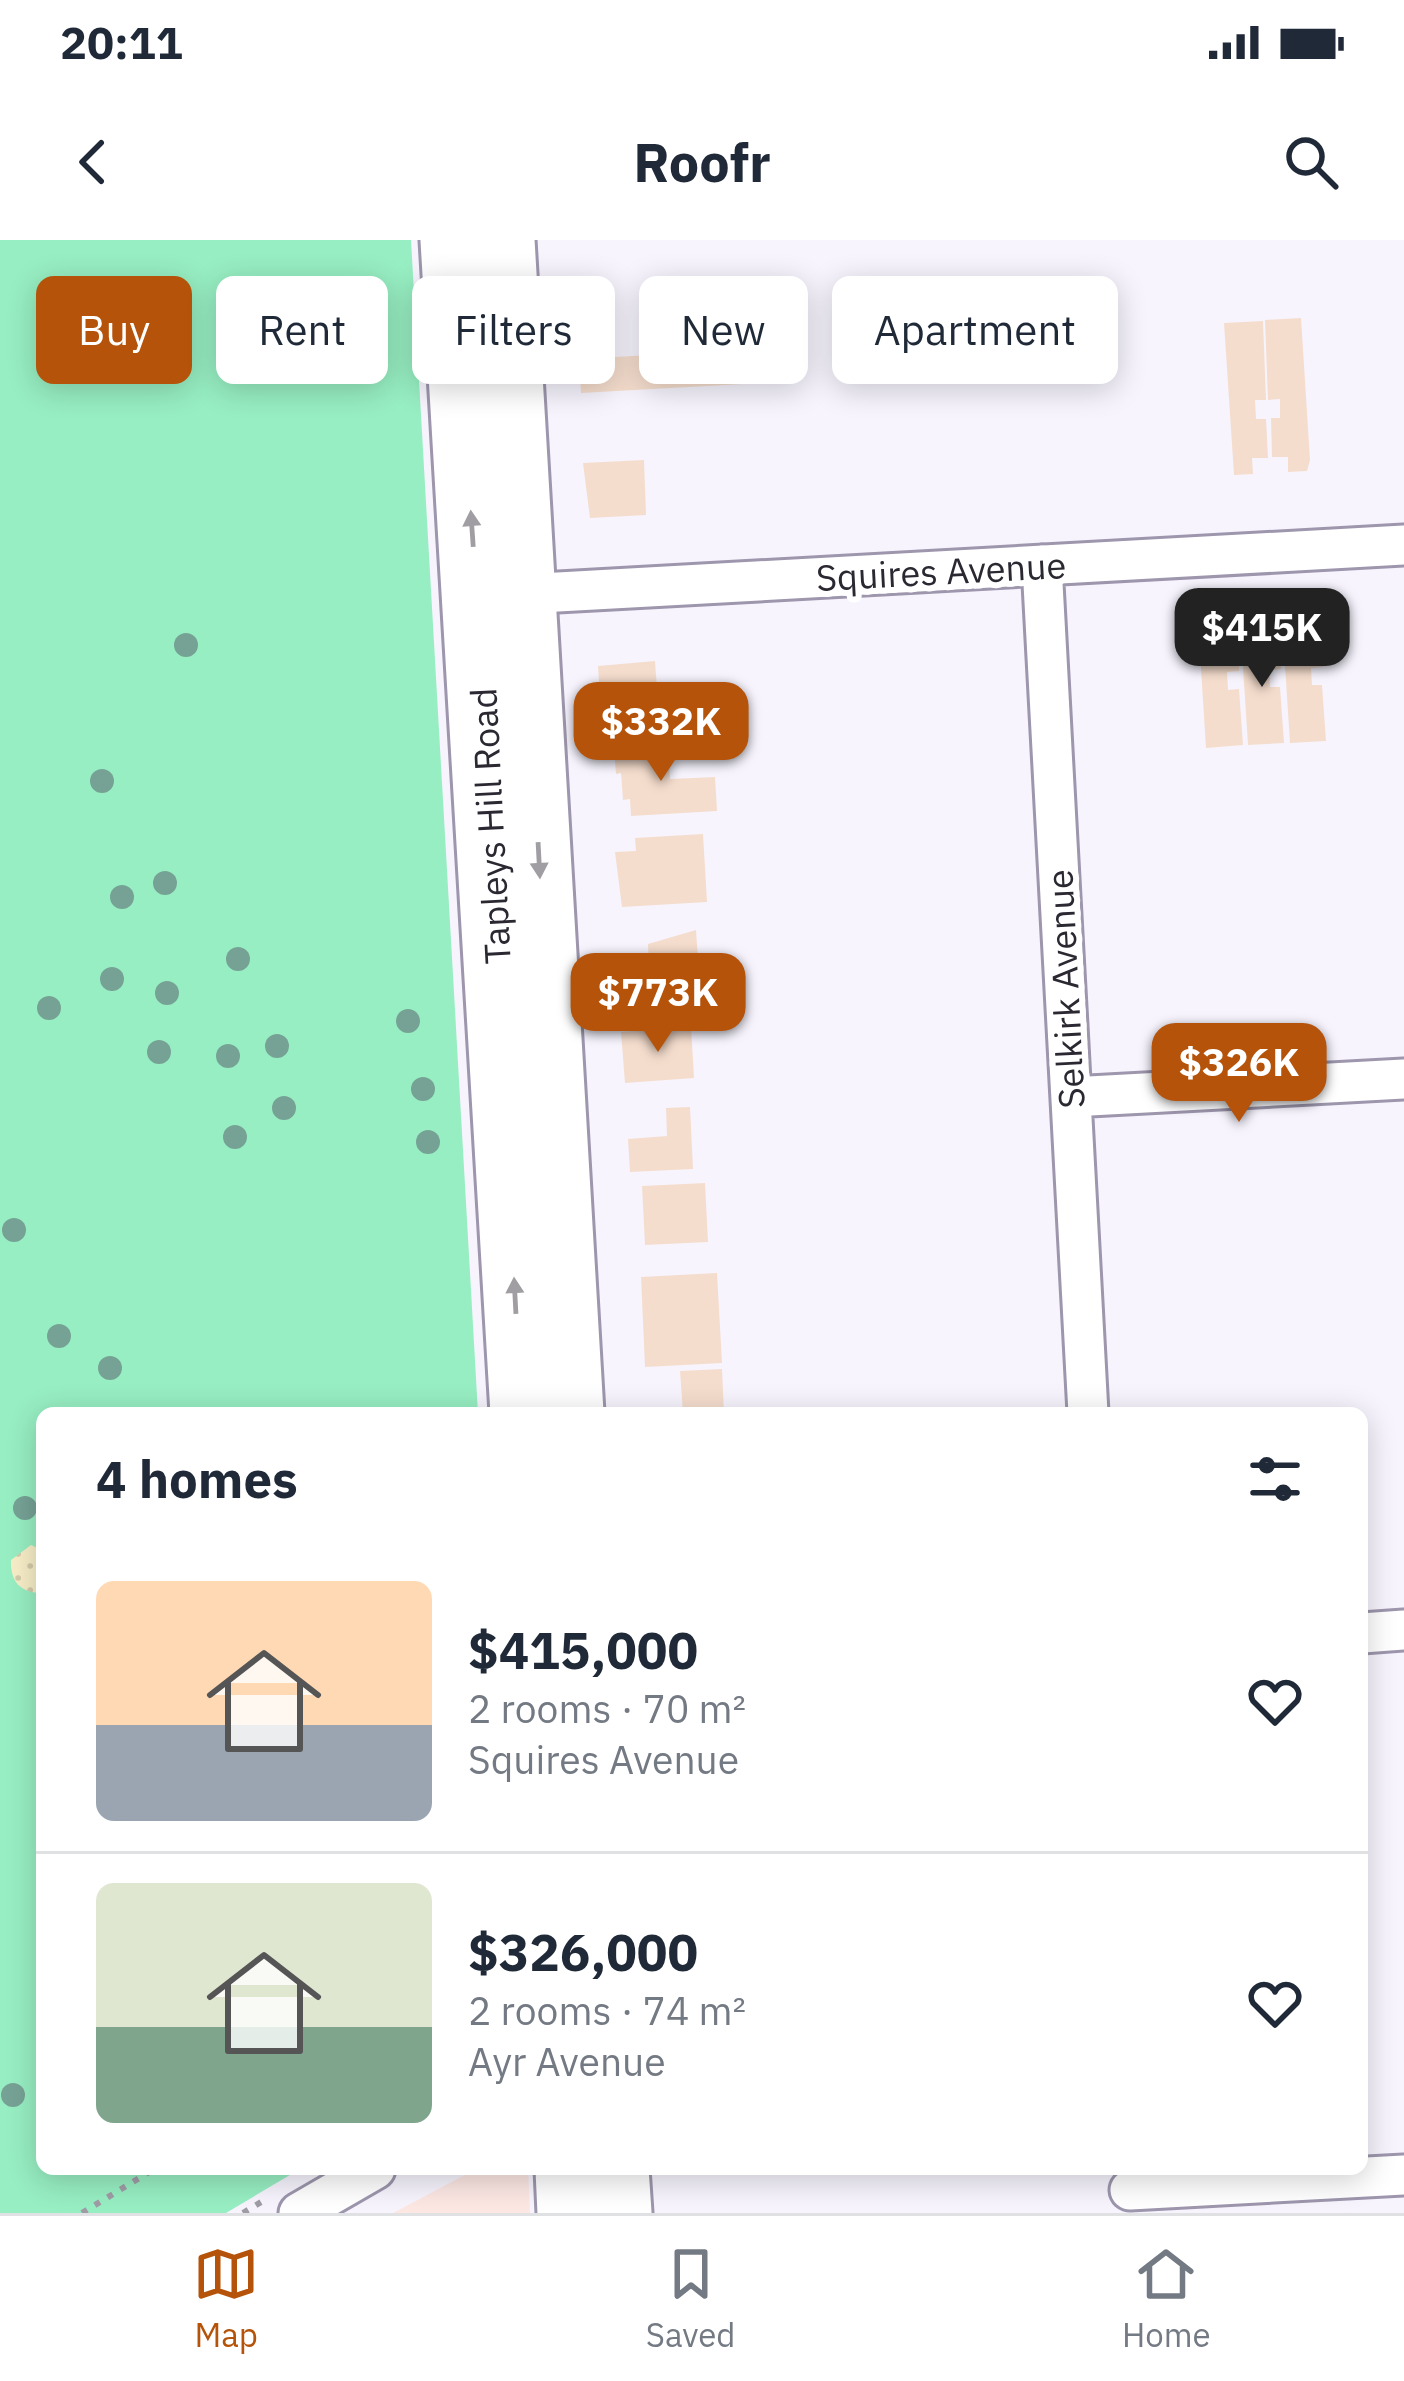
<!DOCTYPE html>
<meta charset="utf-8">
<style>
:root{--surface:#fff;--page:#f2f2f3;--text:#1f2937;--muted:#747a83;--line:#e0e1e3;--accent:#b45309}
body{margin:0;font-family:"IBM Plex Sans",sans-serif;background:var(--page);color:var(--text);height:100vh;display:flex;flex-direction:column;font-size:45px;white-space:nowrap}
*{box-sizing:border-box;margin:0}
p{font-size:39px;color:var(--muted)}
.icon{flex:none;width:66px;height:66px;fill:none;stroke:currentColor;stroke-width:2;stroke-linecap:round;stroke-linejoin:round}
.map{position:relative;flex:1;overflow:hidden}
.drawer{position:absolute;left:36px;top:1167px;width:1332px;height:768px;display:flex;flex-direction:column;background:var(--surface);border-radius:18px;box-shadow:0 6px 30px #0003}
.drawer>*{flex:none}
.top-card{position:absolute;left:36px;top:36px;width:1332px;height:108px;display:flex;gap:24px}
.price{position:absolute;translate:-50% -102px;padding:0 27px;border-radius:24px;background:var(--accent);color:#fff;font-size:39px;line-height:78px;filter:drop-shadow(0 3px 6px #0008)}
.price::after{content:'';position:absolute;left:50%;top:72px;width:36px;height:27px;margin-left:-18px;background:inherit;clip-path:polygon(0 0,100% 0,50% 100%)}
.price.on{background:#222;color:#fff}
ul{padding:0;list-style:none}
li{display:flex;align-items:center;gap:36px;height:300px;padding:0 60px}
li+li{border-top:3px solid var(--line)}
li span{display:grid;place-items:center;flex:none;width:336px;height:240px;border-radius:18px;color:#555}
li>.icon{margin-inline-start:auto}
span .icon{width:144px;height:144px;fill:#fffc;stroke-width:1}
li b{font-size:51px}
h2{display:flex;justify-content:space-between;align-items:center;height:144px;padding:0 60px;font-size:51px}
.chip{padding:0 42px;border-radius:18px;background:var(--surface);box-shadow:0 6px 30px #0003;font-size:42px;line-height:108px}
.chip.on{background:var(--accent);color:#fff}
.status{display:flex;justify-content:space-between;align-items:center;height:84px;padding:0 60px;background:var(--surface);direction:ltr}
.status svg{height:33px;fill:currentColor}
header{display:flex;justify-content:space-between;align-items:center;height:156px;padding:0 60px;background:var(--surface);font-size:54px;font-weight:700}
.menu{display:flex;justify-content:space-around;align-items:center;height:168px;border-top:3px solid var(--line);background:var(--surface);font-size:33px;color:var(--muted)}
.menu a{display:grid;justify-items:center;gap:6px}
.menu .on{color:var(--accent)}
.map>svg:first-child{display:block}
</style>
<div class="status"><b>20:11</b><svg viewBox="0 0 49 12"><path d="M0 12V9h3v3zM5 12V6h3v6zM10 12V3h3v9zM15 12V0h3v12zM26 1h20v11H26zM47 4h2v5h-2z"/></svg></div>
<header><svg class="icon" aria-label="back" viewBox="0 0 24 24"><path d="M15 5l-7 7 7 7"/></svg>Roofr<svg class="icon" aria-label="search" viewBox="0 0 24 24"><circle cx="10" cy="10" r="6"/><path d="M15 15l6 6"/></svg></header>
<div class="map">
<svg width="1404" height="1973" viewBox="0 0 1404 1973">
<defs>
<pattern id="sand-dots" width="8" height="8" patternUnits="userSpaceOnUse" patternTransform="scale(3)"><rect width="8" height="8" fill="#f7edc7"/><path d="M2 2h.1M6 6h.1" fill="none" stroke="#d4cbab" stroke-width="1.8" stroke-linecap="round"/></pattern>
</defs>
<rect width="100%" height="100%" fill="#f7f4fe"/>
<path fill="#fce7e3" d="M476,1929H528L530,1973H393Z"/>
<path fill="#97eec2" d="M0,0H411L478,1173H42V1929H300L226,1973H0Z"/>
<path fill="url(#sand-dots)" d="M31,1305L42,1310V1353C20,1353 10,1341 11,1320Z"/>
<path fill="#f5ddcd" d="M1301,78L1310,220L1307,231L1288,232V217H1272L1271,178H1280V159L1268,160L1265,80Z
M1263,81L1266,160H1255L1256,179H1266L1268,218H1252L1253,234L1234,235L1224,83Z
M758,109L760,143L581,153L579,119Z
M644,220L646,275L590,278L583,223Z
M1303,392V396L1321,395L1323,427L1311,428L1312,445H1322L1326,501L1290,503L1283,394Z
M1261,395V399L1279,398L1281,429L1269,430L1270,447H1280L1284,503L1248,505L1241,396Z
M1219,396V401L1238,400L1239,431L1227,432L1228,450L1239,449L1243,505L1206,508L1199,397Z
M655,421L659,477L611,481L608,456H600L598,426Z
M668,504L670,539L715,537L717,571L631,576L630,559L623,560L621,533L616,534L614,508Z
M703,594L707,662L622,667L615,612L636,611L635,598Z
M696,690L700,749L630,753L629,725L649,724L648,704Z
M691,787L694,838L625,843L621,792Z
M690,867L693,929L630,932L628,899L667,896L666,868Z
M705,943L708,1002L645,1005L642,946Z
M717,1033L722,1123L645,1127L641,1037Z
M722,1129L724,1173H683L680,1131Z"/>
<g fill="none" stroke-linecap="round" stroke-linejoin="round">
<g stroke="#9d96ad" stroke-width="45">
<path id="street" d="M1042,325L1088,1173
M505,355L1404,305
M1071,857L1404,839
M1362,1393L1404,1390
M1130,1950L1404,1935
M299,1973L375,1929"/>
</g>
<g stroke="#9d96ad" stroke-width="69">
<path id="primary" d="M452,0L522,1173
M503,0L572,1173
M567,1929L569,1973
M617,1929L620,1973"/>
</g>
<path stroke="#9f9ca6" stroke-width="6" stroke-dasharray="6 9" stroke-linecap="butt" d="M82,1973L154,1929
M243,1973L266,1959"/>
<use href="#street" stroke="#fff" stroke-width="39"/>
<use href="#primary" stroke="#fff" stroke-width="63"/>
</g>
<g fill="#76a295">
<circle cx="360" cy="48" r="12"/>
<circle cx="186" cy="405" r="12"/>
<circle cx="102" cy="541" r="12"/>
<circle cx="165" cy="643" r="12"/>
<circle cx="122" cy="657" r="12"/>
<circle cx="238" cy="719" r="12"/>
<circle cx="112" cy="739" r="12"/>
<circle cx="167" cy="753" r="12"/>
<circle cx="49" cy="768" r="12"/>
<circle cx="408" cy="781" r="12"/>
<circle cx="277" cy="806" r="12"/>
<circle cx="159" cy="812" r="12"/>
<circle cx="228" cy="816" r="12"/>
<circle cx="423" cy="849" r="12"/>
<circle cx="284" cy="868" r="12"/>
<circle cx="235" cy="897" r="12"/>
<circle cx="428" cy="902" r="12"/>
<circle cx="14" cy="990" r="12"/>
<circle cx="59" cy="1096" r="12"/>
<circle cx="110" cy="1128" r="12"/>
<circle cx="25" cy="1268" r="12"/>
<circle cx="13" cy="1855" r="12"/>
</g>
<defs><path id="oneway-solid" d="M-6-.8H1V-3.2L6.5 0L1 3.2V.8H-6Z" transform="scale(3)"/></defs>
<g fill="#a09ea3">
<use href="#oneway-solid" transform="translate(472 289) rotate(-94)"/>
<use href="#oneway-solid" transform="translate(539 620) rotate(87)"/>
<use href="#oneway-solid" transform="translate(515 1056) rotate(-93)"/>
</g>
<g text-anchor="middle" dominant-baseline="central" stroke-width="12" stroke-linejoin="round" paint-order="stroke">
<g font-size="36" fill="#2b2832" stroke="#fff">
<text transform="translate(941 331) rotate(-3)">Squires Avenue</text>
<text transform="translate(490 586) rotate(-93)">Tapleys Hill Road</text>
<text transform="translate(1065 749) rotate(-93)">Selkirk Avenue</text>
</g>
</g>
</svg>
<b class="price on" style="left:1262px;top:450px">$415K</b>
<b class="price" style="left:661px;top:544px">$332K</b>
<b class="price" style="left:658px;top:815px">$773K</b>
<b class="price" style="left:1239px;top:885px">$326K</b>
<div class="top-card">
<a class="chip on">Buy</a>
<a class="chip">Rent</a>
<a class="chip">Filters</a>
<a class="chip">New</a>
<a class="chip">Apartment</a>
</div>
<section class="drawer">
<h2>4 homes<svg class="icon" aria-label="filters" viewBox="0 0 24 24"><path d="M4 7h16M4 17h16"/><circle cx="9" cy="7" r="2"/><circle cx="15" cy="17" r="2"/></svg></h2>
<ul>
<li><span style="background:linear-gradient(#ffd9b3 60%,#9aa5b1 0)"><svg class="icon" aria-label="home" viewBox="0 0 24 24"><path d="M3 11l9-7 9 7M6 9v11h12V9"/></svg></span><div><b>$415,000</b><p>2 rooms · 70 m²</p><p>Squires Avenue</p></div><svg class="icon" aria-label="heart" viewBox="0 0 24 24"><path d="M12 20l-8-8c-3-5 5-10 8-4 3-6 11-1 8 4z"/></svg></li>
<li><span style="background:linear-gradient(#dfe7d0 60%,#7fa58c 0)"><svg class="icon" aria-label="home" viewBox="0 0 24 24"><path d="M3 11l9-7 9 7M6 9v11h12V9"/></svg></span><div><b>$326,000</b><p>2 rooms · 74 m²</p><p>Ayr Avenue</p></div><svg class="icon" aria-label="heart" viewBox="0 0 24 24"><path d="M12 20l-8-8c-3-5 5-10 8-4 3-6 11-1 8 4z"/></svg></li>
</ul>
</section>
</div>
<nav class="menu">
<a class="on"><svg class="icon" aria-label="map" viewBox="0 0 24 24"><path d="M3 6l6-2 6 2 6-2v14l-6 2-6-2-6 2zM9 4v14M15 6v14"/></svg>Map</a>
<a><svg class="icon" aria-label="saved" viewBox="0 0 24 24"><path d="M7 4h10v16l-5-4-5 4z"/></svg>Saved</a>
<a><svg class="icon" aria-label="home" viewBox="0 0 24 24"><path d="M3 11l9-7 9 7M6 9v11h12V9"/></svg>Home</a>
</nav>
